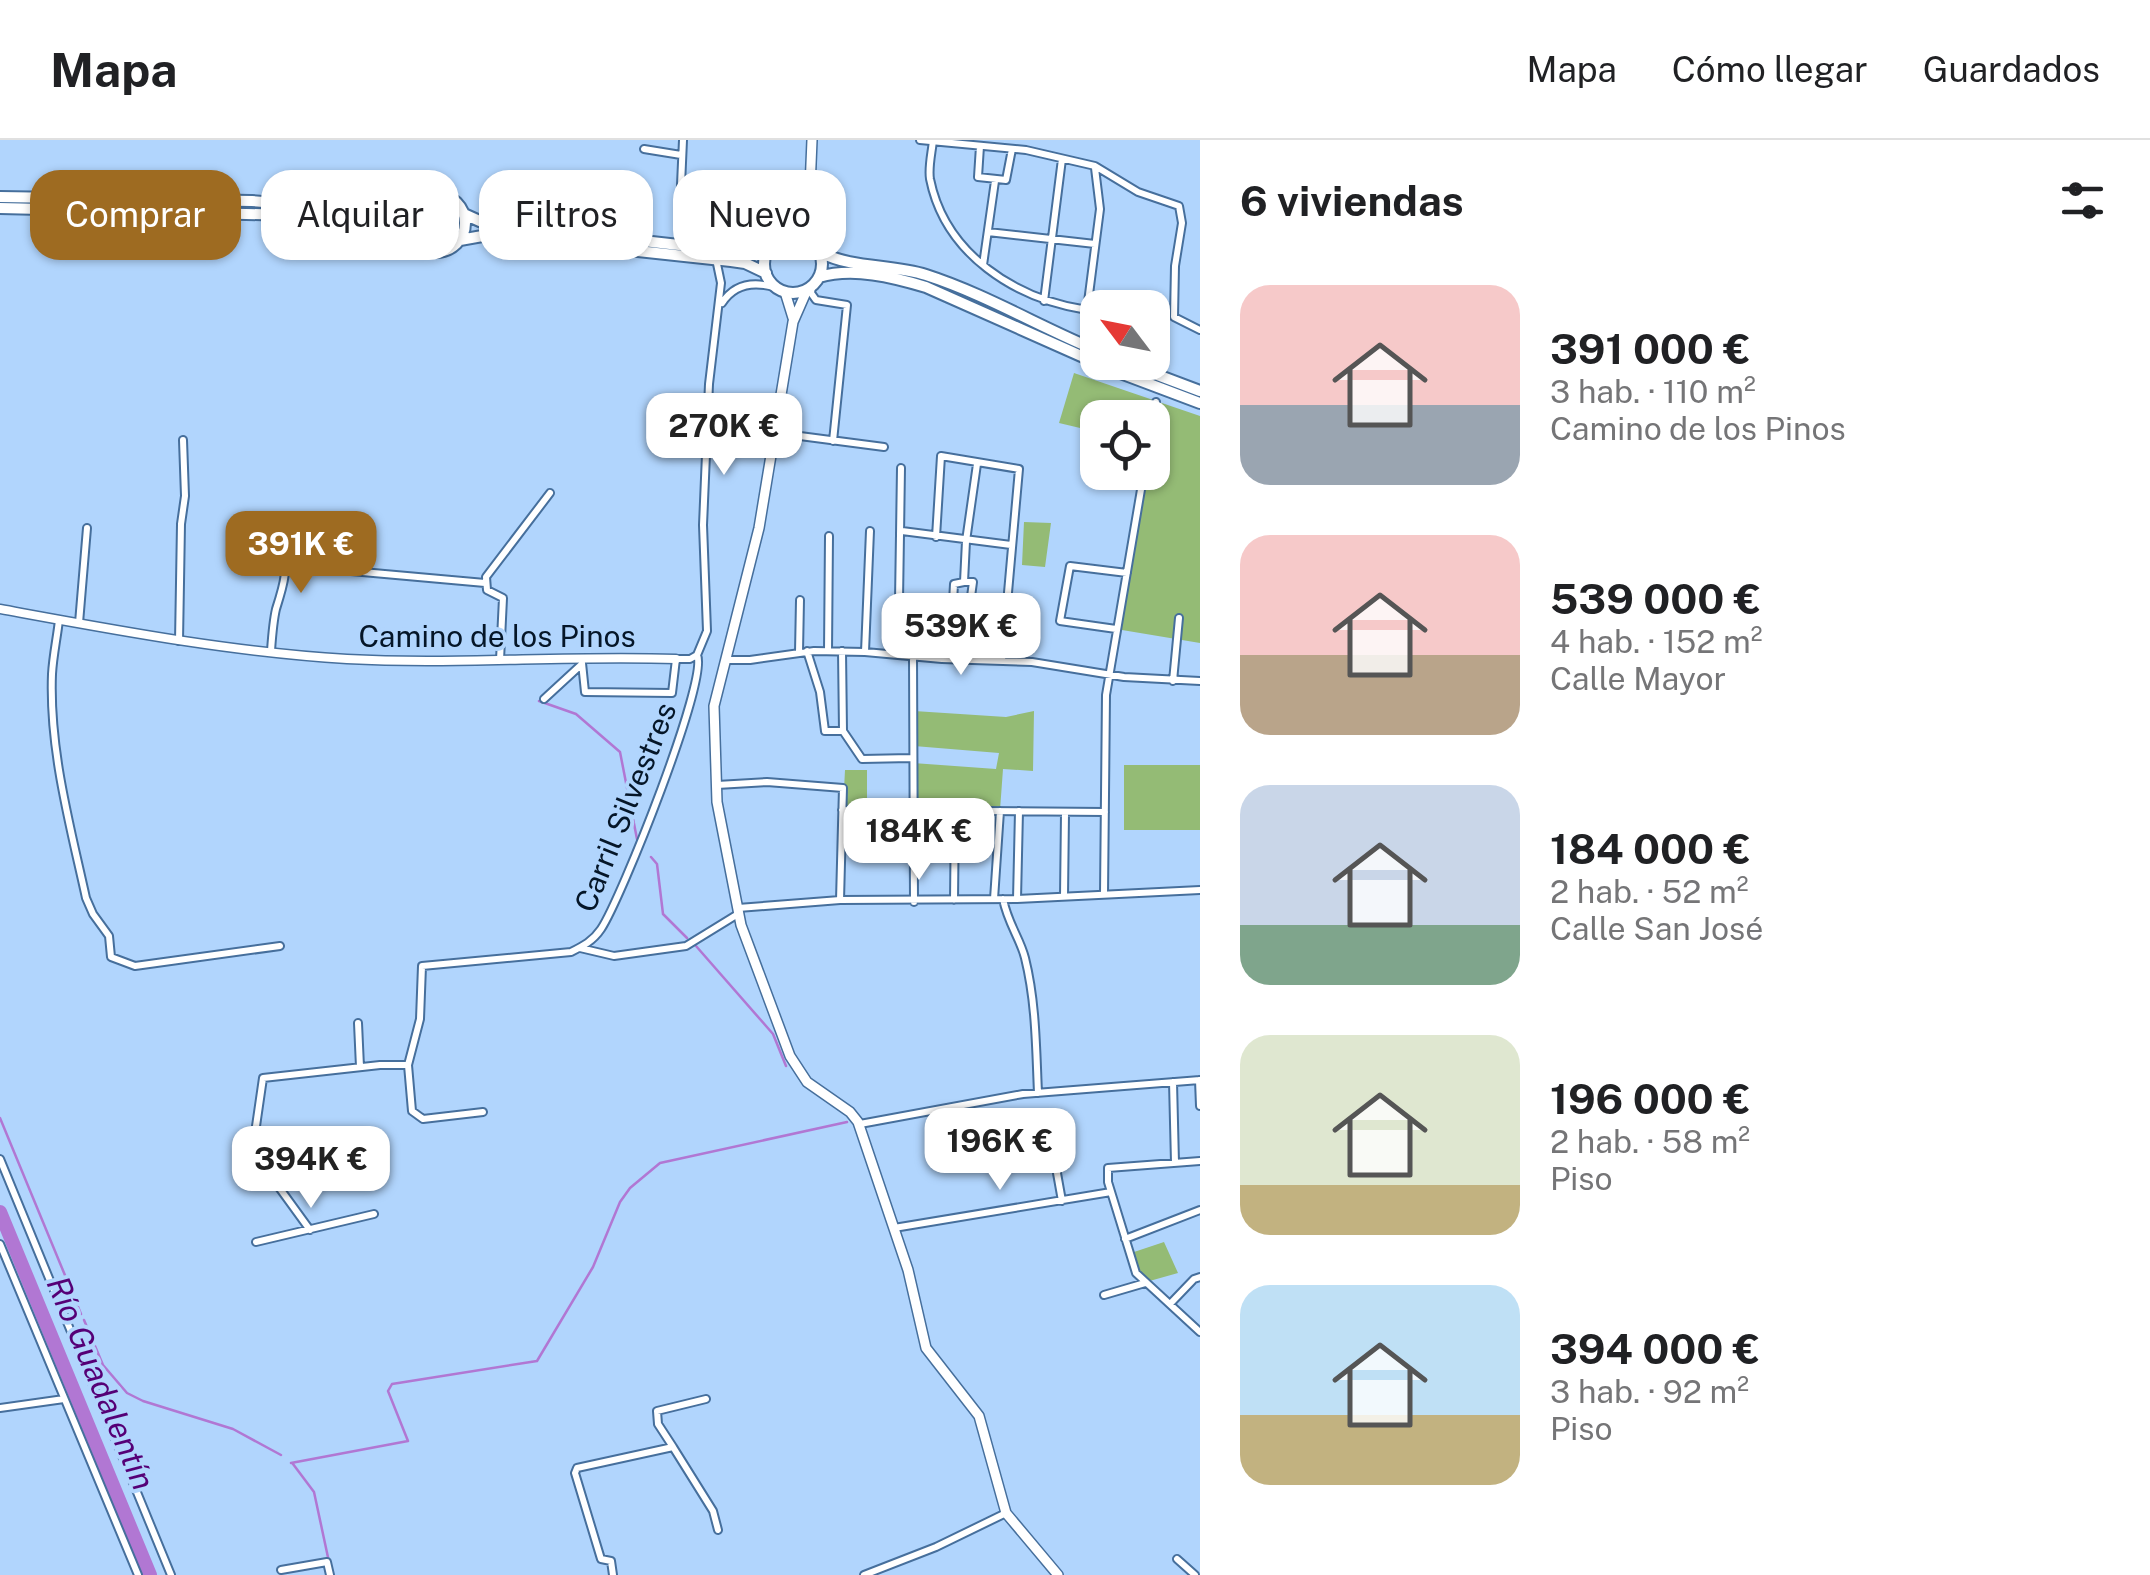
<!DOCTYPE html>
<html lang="es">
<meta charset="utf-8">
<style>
:root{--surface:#fff;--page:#f2f2f2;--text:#202124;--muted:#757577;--line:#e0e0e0;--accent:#9e6b21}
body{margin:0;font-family:"Public Sans",sans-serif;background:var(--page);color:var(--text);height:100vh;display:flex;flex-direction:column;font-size:38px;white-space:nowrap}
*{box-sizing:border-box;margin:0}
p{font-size:32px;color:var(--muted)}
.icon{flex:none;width:55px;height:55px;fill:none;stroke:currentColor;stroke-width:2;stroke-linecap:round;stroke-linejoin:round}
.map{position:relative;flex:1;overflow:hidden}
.details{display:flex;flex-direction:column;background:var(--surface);width:950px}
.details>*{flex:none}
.top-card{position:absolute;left:30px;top:30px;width:950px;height:90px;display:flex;gap:20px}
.needle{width:65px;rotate:302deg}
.fabs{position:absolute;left:1080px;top:150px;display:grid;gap:20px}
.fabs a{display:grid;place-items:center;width:90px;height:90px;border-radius:20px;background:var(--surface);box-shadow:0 2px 8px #0004;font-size:50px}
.price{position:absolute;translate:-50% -85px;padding:0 22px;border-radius:20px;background:#fff;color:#222;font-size:32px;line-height:65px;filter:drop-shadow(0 2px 5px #0008)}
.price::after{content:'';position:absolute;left:50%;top:60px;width:30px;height:22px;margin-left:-15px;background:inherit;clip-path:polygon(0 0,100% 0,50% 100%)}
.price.active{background:var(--accent);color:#fff}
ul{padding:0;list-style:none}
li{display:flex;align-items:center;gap:30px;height:250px;padding:0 40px}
li span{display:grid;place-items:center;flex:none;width:280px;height:200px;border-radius:30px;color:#555}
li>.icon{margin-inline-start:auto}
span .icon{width:120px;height:120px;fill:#fffc;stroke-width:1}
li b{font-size:42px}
h2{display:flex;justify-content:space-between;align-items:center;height:120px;padding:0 40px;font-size:42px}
.pill{padding:0 35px;border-radius:30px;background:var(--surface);box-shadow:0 2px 8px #0004;font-size:35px;line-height:90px}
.pill.active{background:var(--accent);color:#fff}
header{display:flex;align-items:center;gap:60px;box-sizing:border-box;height:140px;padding:0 50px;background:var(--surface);border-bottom:2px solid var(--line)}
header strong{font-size:48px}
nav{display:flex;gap:55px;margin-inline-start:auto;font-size:35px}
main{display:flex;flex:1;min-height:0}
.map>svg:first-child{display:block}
</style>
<header>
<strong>Mapa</strong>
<nav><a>Mapa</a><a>Cómo llegar</a><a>Guardados</a></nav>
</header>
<main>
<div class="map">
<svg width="1200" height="1435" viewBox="0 0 1200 1435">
<rect width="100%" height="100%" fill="#b1d5fd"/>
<path fill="#94bb75" d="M1074,233L1200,276V503L1116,489L1143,333L1152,332V278H1098L1097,292L1059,283Z
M1024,382L1051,383L1045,427L1022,425Z
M914,571L1006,577L1034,571L1033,631L1003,629L1000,670L913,668V623L996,629L999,613L914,606Z
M1124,625H1200V690H1124Z
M845,630H867V668L843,669Z
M1164,1102L1178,1133L1146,1142L1136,1133L1131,1113Z"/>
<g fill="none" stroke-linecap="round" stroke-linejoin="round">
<path stroke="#b177d3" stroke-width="2.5" d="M539,561L576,574L620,612L637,699
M651,717L657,724L663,774L687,798
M696,806L773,894L786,926
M0,978L81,1174
M84,1180L103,1225L127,1253L143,1261L233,1289L281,1315
M291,1323L408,1301L388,1251L392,1244L537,1221L593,1127L620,1062L630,1048L660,1023L847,982
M293,1324L314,1352L329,1422"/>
<path stroke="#b177d3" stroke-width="14" d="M0,1072L150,1435"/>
<g stroke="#466f9c" stroke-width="10">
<path id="minor" d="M683,0L681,45L684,59L716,119L721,143L709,244L703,385L707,491L697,515
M920,0L1026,10L1095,26L1138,52L1179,66L1182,83L1175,126L1174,177L1200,190
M933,0C932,12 928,27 930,39C945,114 1015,159 1087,170L1100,69L1095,28
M980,6L978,37L1006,40L1012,9
M644,9L681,15
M988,92L1095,104
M983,125L995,41
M812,146L811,153L816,160L847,165L833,301
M1044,161L1062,19
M722,163C735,143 755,141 777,148
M1152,281L1156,262
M777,293L884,307
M902,391L1011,405
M936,397L941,316L1019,329L1002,520
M340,430L485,443
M964,442L954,444L953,462L970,464L973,442H964L966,401L977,324
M59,480C57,498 53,516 52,534C49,609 70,685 86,758L93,774L109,796L111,817L135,826L280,806
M79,483L87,388
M1116,489L1060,481L1070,426L1127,433
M179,501L181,384L185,356L183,300
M271,511C272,497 273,482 276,469C284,444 289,429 281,403
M807,511L820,552L825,591H843
M828,511L829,396
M842,511L843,591L862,619L911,618
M799,512L800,460
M865,512L870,391
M893,514L899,461L901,328
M913,516L914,762
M500,520L503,458L487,450L486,437L550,353
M726,520H750L814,511L865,512L942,519L1032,522L1124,537L1200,541
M582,523L585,552L672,553L676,519H690L697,515
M1173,541L1179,478
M544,559L582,524
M717,645L767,642L843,648L840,760
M842,670L1105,672
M1104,754L1106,555L1144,332
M1064,756L1065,673
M994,759L1000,671
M1003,759C1008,784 1020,798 1025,818C1036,862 1036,908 1038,953
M1017,759L1019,671
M954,760L955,670
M738,768L840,760L1017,759L1200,750
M580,808L614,816L686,806L738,774
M358,883L360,927
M1199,940L1200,966
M1173,942L1175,1023
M483,972L423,979L412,971L408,925L420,879L422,826L571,812C583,806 593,801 601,789C621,759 709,539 697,515
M860,984L1023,954L1200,940
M1050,994L1062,1061
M0,1019L171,1435
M1200,1021L1108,1028V1042L1136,1133L1200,1192
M894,1088L1111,1052
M310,1090L257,1017L254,1000L263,938L380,925H408
M1125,1099L1200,1070
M256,1102L374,1074
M0,1104L138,1435
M1104,1155L1145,1143
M1170,1164L1194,1139L1200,1137
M0,1268L64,1259
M673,1307L658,1284L657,1271L706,1259
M1177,1419L1195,1435
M281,1430L327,1422L330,1435
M613,1435L611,1421L601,1419L575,1333L577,1328L673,1307L713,1371L718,1390
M864,1435L936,1407L1006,1373"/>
</g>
<g stroke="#466f9c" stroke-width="11">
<path id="tertiary" d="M0,469C115,490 230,512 347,519C457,525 566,515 676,519"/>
</g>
<g stroke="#466f9c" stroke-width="12">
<path id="secondary" d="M781,99L806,50
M810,101L804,78L810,48L812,0
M807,150L793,182L759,388L714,566L717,662L741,785L790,916L807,942L850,972L858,982L908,1130L926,1208L979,1276L1006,1373L1058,1435
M785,152L793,178"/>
</g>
<g stroke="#466f9c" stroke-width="14">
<path id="primary" d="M407 83a29 29 0 1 1 58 0a29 29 0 1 1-58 0Z
M0,57L252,61L388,72L412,67
M0,68L291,75L379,82L410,94
M464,74L484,83L732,111L770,108
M764 124a29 29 0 1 1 58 0a29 29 0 1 1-58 0Z
M460,100L488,95L731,121L745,123L766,133
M820,112C852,129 891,124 926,135C985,154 1040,187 1098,211
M819,137C853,127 893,137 926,147L1115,231L1200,263
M1123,222L1200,251"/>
</g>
<use href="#minor" stroke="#fff" stroke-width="6"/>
<use href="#tertiary" stroke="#fff" stroke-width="8"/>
<use href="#secondary" stroke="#fff" stroke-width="9"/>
<use href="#primary" stroke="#fff" stroke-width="10"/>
</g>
<g text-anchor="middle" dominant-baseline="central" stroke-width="8" stroke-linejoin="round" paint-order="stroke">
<g font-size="30" fill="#051628" stroke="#b1d5fd">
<text x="497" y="496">Camino de los Pinos</text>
<text transform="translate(625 667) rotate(-68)">Carril Silvestres</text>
</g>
<g font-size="32" font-style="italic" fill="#550076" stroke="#b1d5fd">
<text transform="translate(101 1243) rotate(67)">Río Guadalentín</text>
</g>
</g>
</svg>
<div class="fabs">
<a><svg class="needle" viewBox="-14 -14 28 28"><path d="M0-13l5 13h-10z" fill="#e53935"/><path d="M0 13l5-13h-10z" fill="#757577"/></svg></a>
<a><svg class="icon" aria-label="locate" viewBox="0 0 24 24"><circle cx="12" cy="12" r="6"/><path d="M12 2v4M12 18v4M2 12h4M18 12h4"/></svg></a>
</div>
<b class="price" style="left:724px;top:338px">270K €</b>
<b class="price active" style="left:301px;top:456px">391K €</b>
<b class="price" style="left:961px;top:538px">539K €</b>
<b class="price" style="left:919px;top:743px">184K €</b>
<b class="price" style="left:1000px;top:1053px">196K €</b>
<b class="price" style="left:311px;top:1071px">394K €</b>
<div class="top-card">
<a class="pill active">Comprar</a>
<a class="pill">Alquilar</a>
<a class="pill">Filtros</a>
<a class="pill">Nuevo</a>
</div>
</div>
<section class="details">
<h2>6 viviendas<svg class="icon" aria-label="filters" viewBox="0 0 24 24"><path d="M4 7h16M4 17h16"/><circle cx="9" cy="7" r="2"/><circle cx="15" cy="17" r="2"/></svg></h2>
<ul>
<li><span style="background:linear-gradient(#f6c9c9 60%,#9aa5b1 0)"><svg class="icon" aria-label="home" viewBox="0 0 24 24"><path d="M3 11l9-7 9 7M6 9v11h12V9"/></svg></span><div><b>391 000 €</b><p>3 hab. · 110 m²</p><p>Camino de los Pinos</p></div></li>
<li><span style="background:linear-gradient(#f6c9c9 60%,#b9a48a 0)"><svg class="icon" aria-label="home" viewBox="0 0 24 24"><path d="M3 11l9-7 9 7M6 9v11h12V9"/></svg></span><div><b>539 000 €</b><p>4 hab. · 152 m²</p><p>Calle Mayor</p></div></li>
<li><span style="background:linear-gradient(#c9d6e8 70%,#7fa58c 0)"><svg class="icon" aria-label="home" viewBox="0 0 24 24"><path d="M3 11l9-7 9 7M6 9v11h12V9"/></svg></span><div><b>184 000 €</b><p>2 hab. · 52 m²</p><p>Calle San José</p></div></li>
<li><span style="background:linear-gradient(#dfe7d0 75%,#c2b280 0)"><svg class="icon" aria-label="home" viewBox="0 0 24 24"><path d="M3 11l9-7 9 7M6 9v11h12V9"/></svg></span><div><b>196 000 €</b><p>2 hab. · 58 m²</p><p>Piso</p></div></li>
<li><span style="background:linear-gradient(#bfe0f5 65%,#c2b280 0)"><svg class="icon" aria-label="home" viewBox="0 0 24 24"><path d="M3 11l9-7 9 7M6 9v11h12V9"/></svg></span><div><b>394 000 €</b><p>3 hab. · 92 m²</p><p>Piso</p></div></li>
</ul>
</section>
</main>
